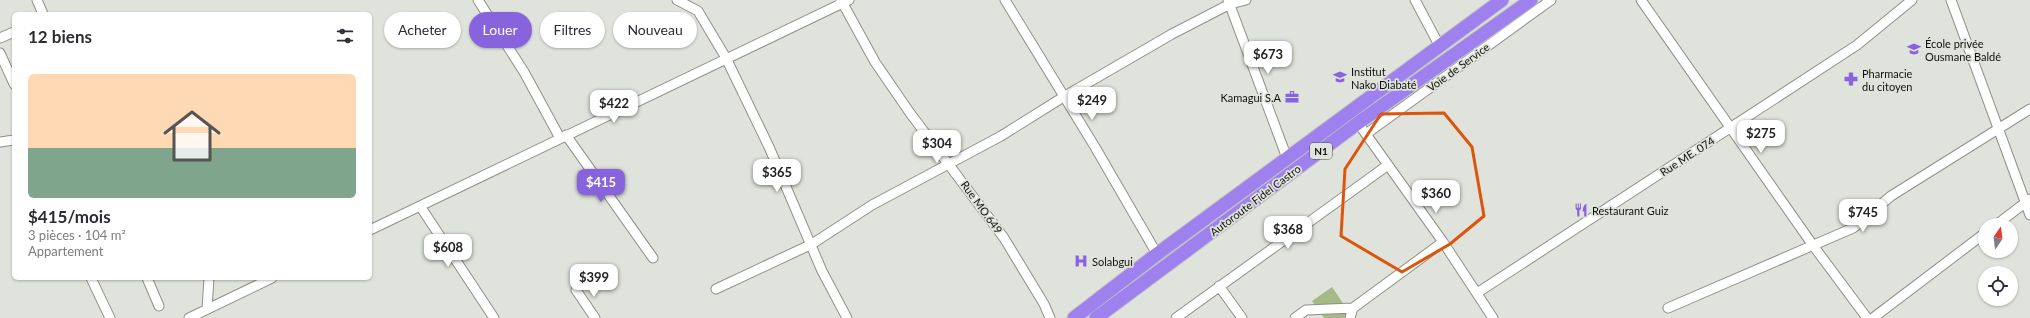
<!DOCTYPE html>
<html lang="fr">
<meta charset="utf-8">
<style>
:root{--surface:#fff;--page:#f7f7f7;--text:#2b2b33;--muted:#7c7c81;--accent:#8863de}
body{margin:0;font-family:Lato,sans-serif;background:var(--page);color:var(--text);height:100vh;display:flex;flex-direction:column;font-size:15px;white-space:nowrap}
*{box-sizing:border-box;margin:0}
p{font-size:13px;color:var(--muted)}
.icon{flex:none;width:22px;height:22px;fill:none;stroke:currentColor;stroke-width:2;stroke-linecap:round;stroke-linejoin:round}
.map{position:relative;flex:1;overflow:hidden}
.details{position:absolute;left:12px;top:12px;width:360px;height:268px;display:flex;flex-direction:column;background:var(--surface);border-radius:6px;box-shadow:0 1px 3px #0004}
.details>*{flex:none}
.banner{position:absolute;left:384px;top:12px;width:380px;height:36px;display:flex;gap:8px}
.needle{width:26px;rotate:14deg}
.fabs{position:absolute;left:1978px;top:218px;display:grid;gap:8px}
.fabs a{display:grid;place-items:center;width:40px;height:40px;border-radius:50%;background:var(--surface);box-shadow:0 1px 3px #0004;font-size:20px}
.price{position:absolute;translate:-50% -34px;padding:0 9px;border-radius:8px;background:#fff;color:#222;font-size:13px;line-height:26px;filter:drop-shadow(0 1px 2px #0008)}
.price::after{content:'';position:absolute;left:50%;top:24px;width:12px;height:9px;margin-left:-6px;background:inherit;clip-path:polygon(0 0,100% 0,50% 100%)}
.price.active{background:var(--accent);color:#fff}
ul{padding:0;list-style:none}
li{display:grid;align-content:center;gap:8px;height:212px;padding:0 16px}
li span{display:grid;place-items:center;height:124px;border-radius:6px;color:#555}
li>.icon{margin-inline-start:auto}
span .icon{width:72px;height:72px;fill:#fffc;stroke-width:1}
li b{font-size:17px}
h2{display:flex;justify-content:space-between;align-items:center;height:48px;padding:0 16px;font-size:17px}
.tag{padding:0 14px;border-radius:18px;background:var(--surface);box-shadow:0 1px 3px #0004;font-size:14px;line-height:36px}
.tag.active{background:var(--accent);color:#fff}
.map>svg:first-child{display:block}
</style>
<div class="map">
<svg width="2030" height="318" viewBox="0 0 2030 318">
<rect width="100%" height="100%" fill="#e0e3db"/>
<path fill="#a6b987" d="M1332,287L1353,318H1324L1312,301Z"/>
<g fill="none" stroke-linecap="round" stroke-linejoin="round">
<g stroke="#8e9189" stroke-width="11">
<path id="minor" d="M37,0L43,14
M478,0L524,72L560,138
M677,0L698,11L726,58L769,147L822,271L847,318
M841,0L875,62L910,113L1004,238L1044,304L1050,318
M1005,0L1095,147L1157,254
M1228,0L1287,158
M1415,0L1439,45
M1641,0L1812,244L1867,318
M1951,0L2030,215
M0,38L14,32
M0,53L14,84
M1358,123L1443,242L1493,318
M1366,134L1551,0
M566,135L653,258
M0,142L14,140
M420,206L494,318
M1996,225L2030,199
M370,230L849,0
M91,278L110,318
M147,278L159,306
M1219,286L1242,318
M716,289L812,244L872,205L1001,136L1065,96L1172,34L1230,4L1246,0
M576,290L595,318
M1477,293L1857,45L1912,0
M1668,308L1853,228L1891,196L2030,109
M207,309L209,278
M189,318L272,278
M1176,318L1388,165
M1295,318L1306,310L1353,308
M1350,318L1353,308L1443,242
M1873,318L1985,233"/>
</g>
<g stroke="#c1c1c0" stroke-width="15">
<path id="highway" d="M1074,318L1157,254L1502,0
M1096,318L1358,123L1531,0"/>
</g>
<use href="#minor" stroke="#fff" stroke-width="9"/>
<use href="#highway" stroke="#9e80ef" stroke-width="13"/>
</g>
<path fill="none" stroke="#dd550c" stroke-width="3" stroke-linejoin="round" d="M1444,113L1472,147L1484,216L1450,244L1402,272L1341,236L1345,169L1381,114Z"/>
<defs>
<g id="school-bare" transform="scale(1.08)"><path d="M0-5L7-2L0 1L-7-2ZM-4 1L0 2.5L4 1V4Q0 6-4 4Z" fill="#8863de" stroke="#e0e3db" stroke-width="2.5" paint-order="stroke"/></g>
<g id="university-bare" transform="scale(1.08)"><path d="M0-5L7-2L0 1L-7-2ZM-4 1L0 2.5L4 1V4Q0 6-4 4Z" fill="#8863de" stroke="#e0e3db" stroke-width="2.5" paint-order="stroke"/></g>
<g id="pharmacy-bare" transform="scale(1.08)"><path d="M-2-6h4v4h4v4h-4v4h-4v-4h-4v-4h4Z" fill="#8863de" stroke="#e0e3db" stroke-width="2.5" paint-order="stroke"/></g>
<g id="office-bare" transform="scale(1.08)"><path d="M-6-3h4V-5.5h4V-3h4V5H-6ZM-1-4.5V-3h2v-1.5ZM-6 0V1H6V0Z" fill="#8863de" stroke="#e0e3db" stroke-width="2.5" paint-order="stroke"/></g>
<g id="restaurant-bare" transform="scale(1.08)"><path d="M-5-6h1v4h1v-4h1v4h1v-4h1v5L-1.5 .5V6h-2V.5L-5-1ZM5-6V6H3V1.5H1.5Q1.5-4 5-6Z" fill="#8863de" stroke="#e0e3db" stroke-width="2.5" paint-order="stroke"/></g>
<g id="hospital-bare" transform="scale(1.08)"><path d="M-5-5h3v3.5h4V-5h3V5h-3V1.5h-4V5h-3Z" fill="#8863de" stroke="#e0e3db" stroke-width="2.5" paint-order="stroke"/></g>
</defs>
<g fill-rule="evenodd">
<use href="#school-bare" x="1914" y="49"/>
<use href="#university-bare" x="1340" y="77"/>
<use href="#pharmacy-bare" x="1851" y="79"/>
<use href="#office-bare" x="1292" y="97"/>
<use href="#restaurant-bare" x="1581" y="210"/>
<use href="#hospital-bare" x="1081" y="261"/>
</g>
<g text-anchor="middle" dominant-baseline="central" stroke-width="3.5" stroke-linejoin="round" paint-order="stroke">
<rect fill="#e0e3db" stroke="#4e504c" stroke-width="1" x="1310" y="143" width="22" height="16" rx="3"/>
<g font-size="10" font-weight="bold" fill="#10110e">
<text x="1321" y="151">N1</text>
</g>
<g font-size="11" fill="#10110e" stroke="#e0e3db" text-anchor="start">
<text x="1925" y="43">École privée<tspan x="1925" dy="13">Ousmane Baldé</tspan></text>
<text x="1351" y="71">Institut<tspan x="1351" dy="13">Nako Diabaté</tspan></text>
<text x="1862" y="73">Pharmacie<tspan x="1862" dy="13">du citoyen</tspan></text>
<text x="1281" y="97" text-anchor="end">Kamagui S.A</text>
<text x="1592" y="210">Restaurant Guiz</text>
<text x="1092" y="261">Solabgui</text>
</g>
<g font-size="11" fill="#10110e" stroke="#e0e3db">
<text transform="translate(1458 67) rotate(-36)">Voie de Service</text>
<text transform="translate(1687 156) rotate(-33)">Rue ME. 074</text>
<text transform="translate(1255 200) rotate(-37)">Autoroute Fidel Castro</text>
<text transform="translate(982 207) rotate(54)">Rue MO.649</text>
</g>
</g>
</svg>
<div class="fabs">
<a><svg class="needle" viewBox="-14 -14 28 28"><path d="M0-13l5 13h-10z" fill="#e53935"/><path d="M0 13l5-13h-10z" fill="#7c7c81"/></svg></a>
<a><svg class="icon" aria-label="locate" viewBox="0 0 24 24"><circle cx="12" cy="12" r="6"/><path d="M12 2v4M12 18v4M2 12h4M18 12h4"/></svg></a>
</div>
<b class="price" style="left:1268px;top:75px">$673</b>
<b class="price" style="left:1092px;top:121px">$249</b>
<b class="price" style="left:614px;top:124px">$422</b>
<b class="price" style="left:1761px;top:154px">$275</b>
<b class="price" style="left:937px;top:164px">$304</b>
<b class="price" style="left:777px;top:193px">$365</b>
<b class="price active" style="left:601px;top:203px">$415</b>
<b class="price" style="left:1436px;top:214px">$360</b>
<b class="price" style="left:1863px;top:233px">$745</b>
<b class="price" style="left:1288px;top:250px">$368</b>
<b class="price" style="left:448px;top:268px">$608</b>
<b class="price" style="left:594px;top:298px">$399</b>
<div class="banner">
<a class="tag">Acheter</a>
<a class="tag active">Louer</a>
<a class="tag">Filtres</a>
<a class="tag">Nouveau</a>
</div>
<section class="details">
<h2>12 biens<svg class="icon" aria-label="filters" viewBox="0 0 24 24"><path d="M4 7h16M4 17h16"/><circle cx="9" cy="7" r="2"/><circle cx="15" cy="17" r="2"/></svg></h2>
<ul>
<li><span style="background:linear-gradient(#ffd9b3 60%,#7fa58c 0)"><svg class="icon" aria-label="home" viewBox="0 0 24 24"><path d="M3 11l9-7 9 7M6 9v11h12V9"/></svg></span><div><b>$415/mois</b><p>3 pièces · 104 m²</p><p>Appartement</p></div></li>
</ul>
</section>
</div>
